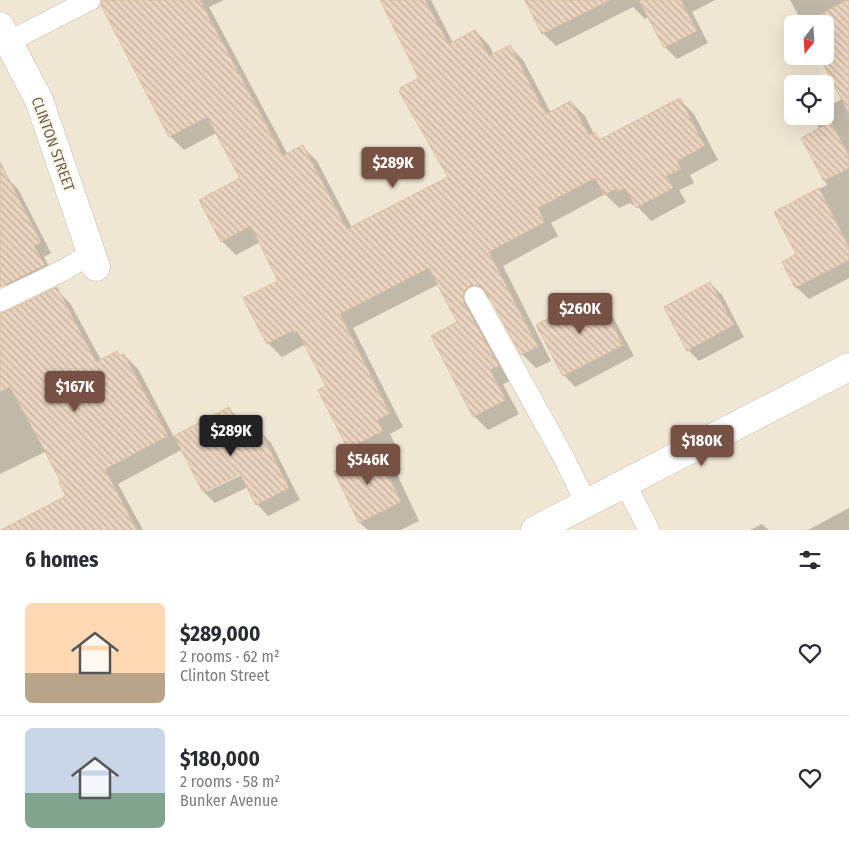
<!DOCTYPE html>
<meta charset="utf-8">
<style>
:root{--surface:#fff;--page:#f7f7f7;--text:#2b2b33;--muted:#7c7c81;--line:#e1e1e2;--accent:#775244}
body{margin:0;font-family:"Fira Sans Condensed",sans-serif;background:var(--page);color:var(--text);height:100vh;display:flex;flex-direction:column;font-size:19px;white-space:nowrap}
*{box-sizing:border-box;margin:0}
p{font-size:16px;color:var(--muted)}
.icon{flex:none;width:28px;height:28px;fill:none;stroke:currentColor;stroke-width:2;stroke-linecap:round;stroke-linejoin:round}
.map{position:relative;height:530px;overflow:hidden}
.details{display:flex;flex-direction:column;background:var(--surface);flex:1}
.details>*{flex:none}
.needle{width:32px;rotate:197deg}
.tools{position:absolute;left:784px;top:15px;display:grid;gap:10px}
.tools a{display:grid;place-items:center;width:50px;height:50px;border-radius:8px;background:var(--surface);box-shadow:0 5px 20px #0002;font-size:25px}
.price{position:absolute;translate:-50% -42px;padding:0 11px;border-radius:5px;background:var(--accent);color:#fff;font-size:16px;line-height:32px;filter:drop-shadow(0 1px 2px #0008)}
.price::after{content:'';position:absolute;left:50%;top:30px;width:15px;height:11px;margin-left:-8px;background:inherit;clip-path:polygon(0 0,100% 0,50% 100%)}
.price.on{background:#222;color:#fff}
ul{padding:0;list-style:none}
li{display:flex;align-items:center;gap:15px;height:125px;padding:0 25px}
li+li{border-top:1px solid var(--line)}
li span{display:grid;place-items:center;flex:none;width:140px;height:100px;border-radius:8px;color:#555}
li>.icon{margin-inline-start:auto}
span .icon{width:60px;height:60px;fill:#fffc;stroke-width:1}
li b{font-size:21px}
h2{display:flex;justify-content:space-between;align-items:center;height:60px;padding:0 25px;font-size:21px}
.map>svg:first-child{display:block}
</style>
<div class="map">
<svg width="849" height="530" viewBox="0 0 849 530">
<defs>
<pattern id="building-back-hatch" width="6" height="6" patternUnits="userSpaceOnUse" patternTransform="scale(1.25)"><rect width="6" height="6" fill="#ebd5c0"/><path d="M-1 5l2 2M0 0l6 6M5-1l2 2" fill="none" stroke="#c3b09e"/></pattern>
</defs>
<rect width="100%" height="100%" fill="#f9f3e5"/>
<path fill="#f0e6d4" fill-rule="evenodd" d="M0,0H849V530H0ZM792,24H825V56H792ZM792,84H825V116H792Z"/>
<path fill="#0003" fill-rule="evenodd" d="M104,0H224L209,7L288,155L303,147L317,161L352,228L450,177L421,78L381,0H431L453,43L475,31L489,45L494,55L509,46L523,60L551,113L571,102L585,116L594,134L602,141L680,100L694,114L718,160L690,175L694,183L679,190L686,202L651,221L635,204L632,205L630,203L619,208L605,194L551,223L558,236L503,266L551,361L536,368L522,354L490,298L484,299L512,380L503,384L519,414L488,430L474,416L459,322L439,284L353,328L403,427L390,434L396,446L379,454L395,470L419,521L401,530H368L360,523L336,472L360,459L349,448L328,386L306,344L282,357L268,343L279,281L260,242L236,255L222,241L242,179L216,133L184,150L170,136Z
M526,0H715L692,12L708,43L677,59L665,47L649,17L645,19L633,7L556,46L543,33Z
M790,0H849V278L809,299L796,287L797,255L775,212L827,185L803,139L820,130L812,116H825V108L842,99L825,56V24H803Z
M7,178L18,189L51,253L44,257L55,277L16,296L5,285L0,276V181Z
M710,283L722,295L744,337L699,361L688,350Z
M56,289L70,303L101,360L117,352L121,357L124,355L138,369L174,437L229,409L241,420L249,437L260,431L271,443L300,500L268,516L257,504L248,487L215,503L204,492L183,449L118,484L143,530H4L68,496L45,452L0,474V314H6ZM245,470L246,473L206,492V489Z
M596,294L607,306L634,356L575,387L564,375Z
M849,508V530H808Z
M762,524L769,530H750Z"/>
<path fill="url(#building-back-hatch)" stroke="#dcbea2" d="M102,0H200L283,156L303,145L347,229L448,177L399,91L401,90L400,88L419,78L380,0H425L449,44L475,30L489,56L510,45L546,114L571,101L589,135L595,132L599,140L680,98L705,146L677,161L681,169L666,176L673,188L636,208L625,188L618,192L616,189L604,195L595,178L538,208L545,222L489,252L538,347L521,355L486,291L482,287L476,285L469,286L465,290L463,296L464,303L499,366L490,370L506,400L473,417L431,336L457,322L429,268L340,314L390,413L377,420L383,431L348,449L318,390L326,386L297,331L293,333L292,331L267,344L243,298L278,281L251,226L221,242L199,200L240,178L207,117L169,137L101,5Z
M525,0H610L542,34Z
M639,0H681L697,31L664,48Z
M847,0H849V114L819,56H825V24H802Z
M831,122L849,156V168L824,181L801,138Z
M0,162L41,242L34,246L45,265L0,287Z
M819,188L849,247V260L795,288L782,262L796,254L774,212Z
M710,282L734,325L687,351L664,307Z
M57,287L96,362L117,351L120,356L124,354L168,436L105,469L137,530H1L66,496L59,482L61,481L10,387L0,392V313L5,312Z
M596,293L623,345L563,376L536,325Z
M229,407L245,438L260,430L289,488L256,505L240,474L203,492L174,436Z
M376,450L401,502L359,523L334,471Z"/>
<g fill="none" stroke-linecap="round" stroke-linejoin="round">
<g stroke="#c9bcad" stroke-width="22">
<path id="lane" d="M8,42L90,0
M475,297L564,458L586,503
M0,301L64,270L92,253
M625,483L649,530"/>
</g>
<g stroke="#c9bcad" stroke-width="29">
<path id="street" d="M0,26L39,100L96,267
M535,530L849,367"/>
</g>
<use href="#lane" stroke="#fff" stroke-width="21"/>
<use href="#street" stroke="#fff" stroke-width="28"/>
</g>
<g text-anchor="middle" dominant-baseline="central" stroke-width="4" stroke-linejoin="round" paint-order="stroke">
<g font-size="15" fill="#6f5d4d" stroke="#fcf7ea">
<text transform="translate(53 144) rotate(70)">CLINTON STREET</text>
</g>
</g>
</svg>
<div class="tools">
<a><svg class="needle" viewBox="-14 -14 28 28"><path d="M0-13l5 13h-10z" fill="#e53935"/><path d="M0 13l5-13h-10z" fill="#7c7c81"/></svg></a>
<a><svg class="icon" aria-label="locate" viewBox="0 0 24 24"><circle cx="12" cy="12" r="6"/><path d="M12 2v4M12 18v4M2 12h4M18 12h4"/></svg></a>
</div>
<b class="price" style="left:393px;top:189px">$289K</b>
<b class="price" style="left:580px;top:335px">$260K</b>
<b class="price" style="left:75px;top:413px">$167K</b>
<b class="price on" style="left:231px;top:457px">$289K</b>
<b class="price" style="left:702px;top:467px">$180K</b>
<b class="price" style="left:368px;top:486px">$546K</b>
</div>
<section class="details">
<h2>6 homes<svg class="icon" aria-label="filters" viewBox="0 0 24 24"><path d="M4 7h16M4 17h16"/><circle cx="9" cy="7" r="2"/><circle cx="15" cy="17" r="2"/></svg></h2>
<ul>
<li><span style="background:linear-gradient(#ffd9b3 70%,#b9a48a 0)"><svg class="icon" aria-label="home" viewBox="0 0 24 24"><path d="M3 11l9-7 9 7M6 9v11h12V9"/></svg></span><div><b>$289,000</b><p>2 rooms · 62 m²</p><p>Clinton Street</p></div><svg class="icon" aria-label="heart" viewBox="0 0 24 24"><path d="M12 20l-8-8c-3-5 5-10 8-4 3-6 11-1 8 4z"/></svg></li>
<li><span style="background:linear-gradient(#c9d6e8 65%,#7fa58c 0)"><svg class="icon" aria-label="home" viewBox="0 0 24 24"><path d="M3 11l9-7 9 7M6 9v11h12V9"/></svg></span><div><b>$180,000</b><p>2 rooms · 58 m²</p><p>Bunker Avenue</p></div><svg class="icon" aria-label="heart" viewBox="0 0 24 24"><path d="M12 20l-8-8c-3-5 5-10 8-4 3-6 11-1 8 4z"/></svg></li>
</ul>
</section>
